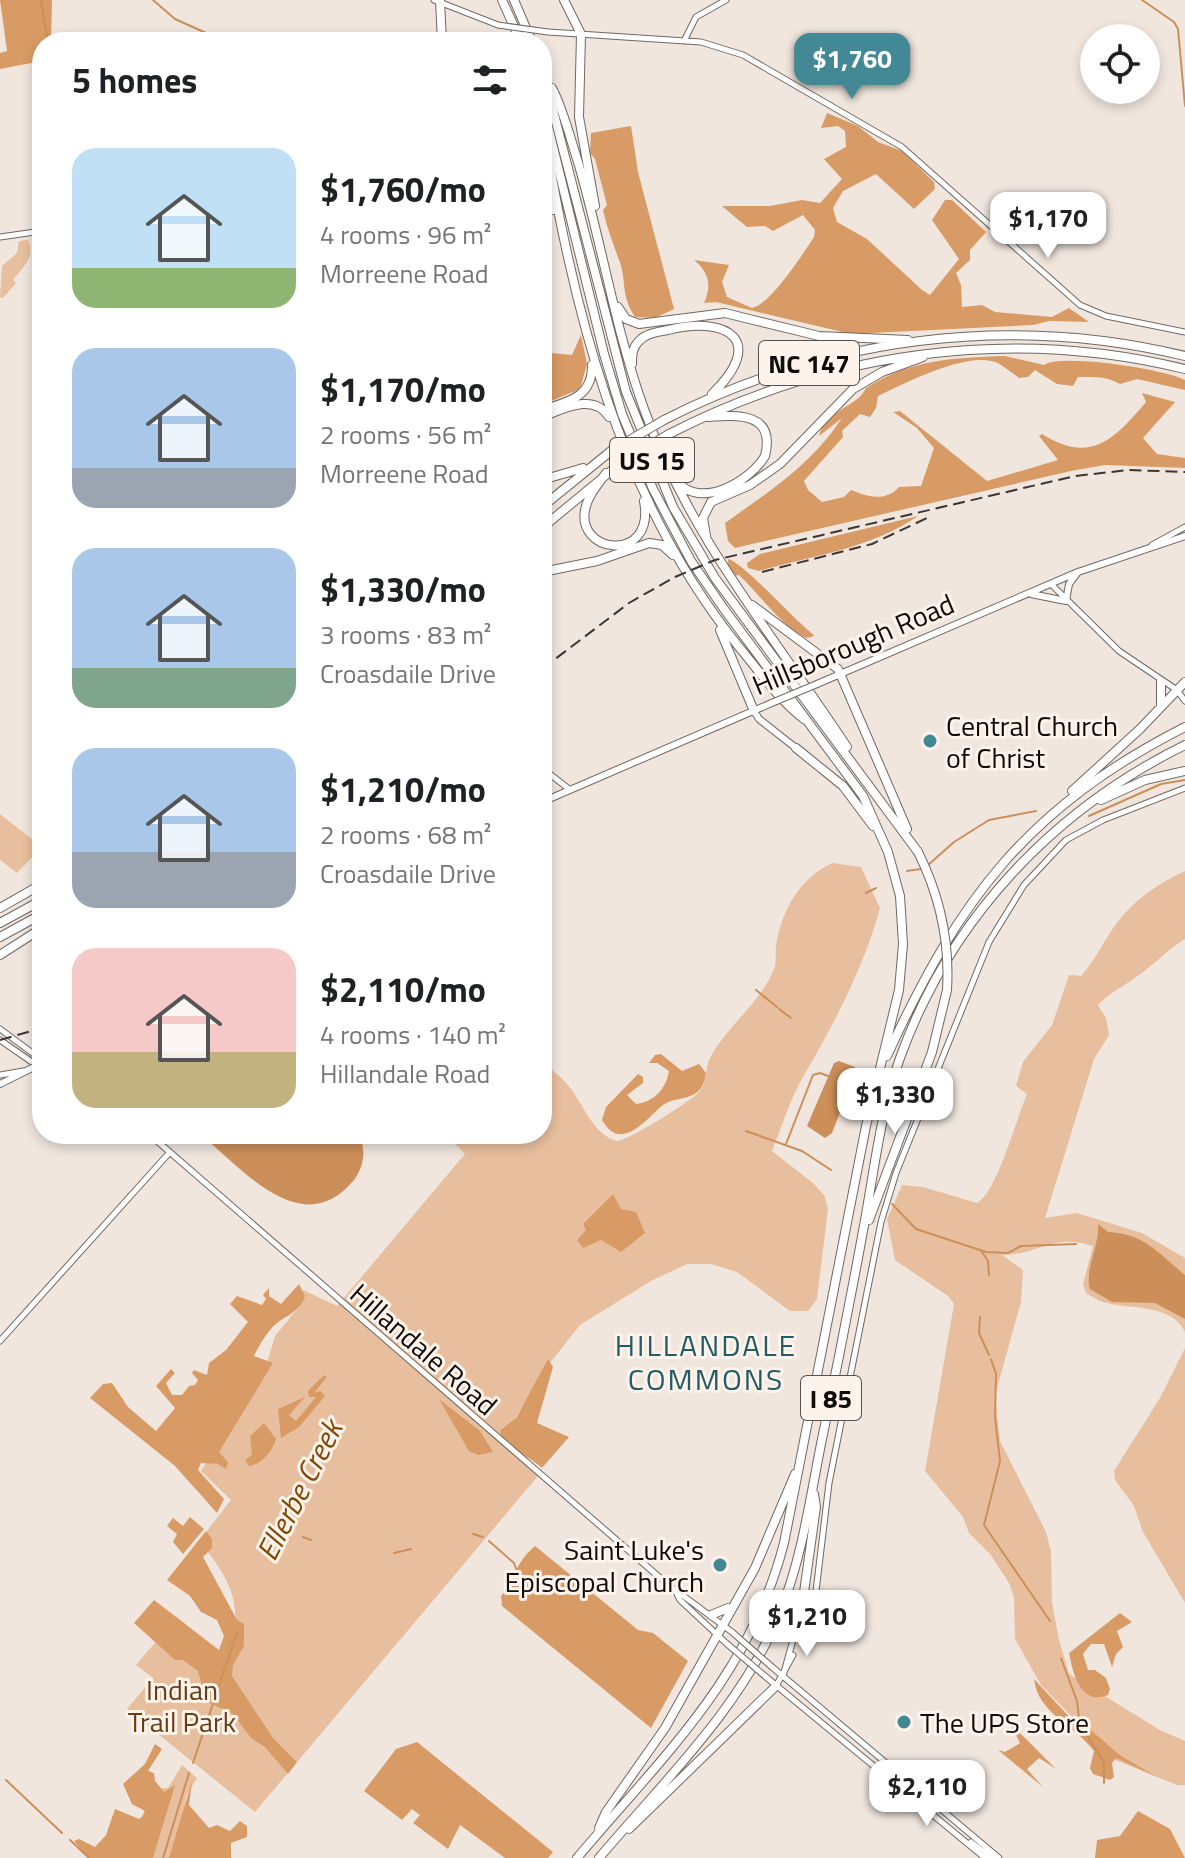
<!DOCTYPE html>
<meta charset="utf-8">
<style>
:root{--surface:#fff;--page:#f6f6f6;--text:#202124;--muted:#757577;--accent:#438895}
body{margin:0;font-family:"Titillium Web",sans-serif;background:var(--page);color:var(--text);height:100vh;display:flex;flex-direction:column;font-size:30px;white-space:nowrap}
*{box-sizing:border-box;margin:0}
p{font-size:26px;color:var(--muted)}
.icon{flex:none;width:44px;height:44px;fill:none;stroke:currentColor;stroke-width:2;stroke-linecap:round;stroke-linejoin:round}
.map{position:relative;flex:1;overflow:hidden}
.sheet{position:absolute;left:32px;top:32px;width:520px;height:1112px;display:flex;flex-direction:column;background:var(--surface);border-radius:32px;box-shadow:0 4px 12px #0003}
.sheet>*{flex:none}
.tools{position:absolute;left:1080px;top:24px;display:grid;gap:16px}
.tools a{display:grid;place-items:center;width:80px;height:80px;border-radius:50%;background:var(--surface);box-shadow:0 4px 12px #0003;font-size:40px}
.price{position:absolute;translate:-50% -68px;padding:0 18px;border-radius:16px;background:#fff;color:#222;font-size:26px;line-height:52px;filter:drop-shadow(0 2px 4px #0008)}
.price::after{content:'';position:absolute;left:50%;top:48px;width:24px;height:18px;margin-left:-12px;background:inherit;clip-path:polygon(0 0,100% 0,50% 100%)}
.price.on{background:var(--accent);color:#fff}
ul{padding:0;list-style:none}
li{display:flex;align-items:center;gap:24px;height:200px;padding:0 40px}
li span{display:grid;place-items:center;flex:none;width:224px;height:160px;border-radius:24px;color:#555}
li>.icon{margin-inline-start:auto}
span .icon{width:96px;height:96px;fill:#fffc;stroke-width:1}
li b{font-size:34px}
h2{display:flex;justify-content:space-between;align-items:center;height:96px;padding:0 40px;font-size:34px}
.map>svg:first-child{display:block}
</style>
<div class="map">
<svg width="1185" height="1858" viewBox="0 0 1185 1858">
<rect width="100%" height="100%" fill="#f0e6de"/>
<path fill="#e8bf9e" d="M28,240C36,257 23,267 13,280L16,283L3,298L0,297L2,266L17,253L19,241Z
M0,814L42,847L17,873L0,860Z
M832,863L861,867L880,908C864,967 834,1024 803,1077C790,1099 782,1127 772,1151L813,1183L824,1195L828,1209L817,1299L808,1311H790L737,1272L711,1264H687L651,1281L580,1325L543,1372L500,1443L538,1476L255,1812L127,1709L153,1678L136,1665L177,1617L228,1661C244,1608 234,1583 199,1541L231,1500L201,1471L264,1373L275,1336L302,1303L303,1290L337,1306L465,1154L446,1134H542V1061C550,1068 559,1075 566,1083C583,1101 591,1134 617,1141C628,1141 691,1101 699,1092C709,1080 704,1070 710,1058C727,1026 760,1003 774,969C777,962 775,953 776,945C782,910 799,879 832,863Z
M1185,871V939C1167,950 1156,963 1139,975C1125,986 1111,991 1098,1005L1106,1018L1109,1035L1094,1059L1045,1218L1077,1213L1142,1233L1185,1258V1332C1171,1302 1125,1310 1103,1302C1097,1300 1091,1296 1086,1293L1083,1284L1093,1246C1050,1233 1044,1254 1002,1255L1023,1270L1021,1302L995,1395L1000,1441L1046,1532L1051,1551L1052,1602L1059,1640L1069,1674L1160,1730L1185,1741V1785H1177L1113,1759L1041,1685L1015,1639L1014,1597L1009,1583L990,1554L969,1533L963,1517L925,1471L954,1304L948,1296L895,1260L887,1219L902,1185L923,1187L977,1203C996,1194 1017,1117 1027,1094L1016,1086L1023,1062L1052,1025L1069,975L1081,976C1098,957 1107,933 1124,914C1140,896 1163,881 1185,871Z
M1185,1348V1603L1143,1532L1134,1506L1115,1480L1114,1471L1160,1398Z
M182,1765L197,1778L186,1796L184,1809L222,1858H93L137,1826L155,1789L168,1788Z"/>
<path fill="#d99b65" d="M0,0H52L51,42H42V61L0,69V53L7,51Z
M827,113L858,126L878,142L902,151L934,182L935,189L914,209L876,174L843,191L833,208L837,222L867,239L922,290L930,295L959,259L932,220L945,200H952L986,232L970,250V260L956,273L961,285L962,307L982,305L995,312L1052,317L1069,308L1089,322L1049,321L1033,325L851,334L716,302L704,303C712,286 709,272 694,260L729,265L722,282L727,297L752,308C771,304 802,255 814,237L815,230L803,215L773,231L765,226L747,227L722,206H770L802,200L820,203L842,179L824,159L846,147L845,131L838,126L821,128Z
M631,126L638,172L674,309L655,318L635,317C620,294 627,280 619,260C613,243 607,228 603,210L607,205L595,159L590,153L591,133Z
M581,335L587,364L580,389L542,405V352L572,355Z
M1005,356L1044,365C1060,353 1165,369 1185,380V390L1137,379L1120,384C1106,376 1093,377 1078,377L1073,386L1057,384L1035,370L1028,377L1019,378C1012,373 1005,367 998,363C968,350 906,383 878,396L876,408L870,417L860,414L842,431L843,437L804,481L808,490L822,502L844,497L851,490C867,497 886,502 899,487L921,486L934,448L917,428L893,412L900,411L987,481L1058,460L1039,436L1042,434C1090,464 1113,441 1146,402L1142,393L1175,402L1143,438L1157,454L1185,458V468L1105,465L1071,471L735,548L728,541L725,523C771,490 810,466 842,418L819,436C826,409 858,407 866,388C911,359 953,358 1005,356Z
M918,516C870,549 814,555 759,571L748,568L747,563L760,554Z
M728,559C743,562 795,621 814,635L812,637L806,638C778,623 762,597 739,575L734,576L728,568Z
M661,1054L682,1071L699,1064L706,1073C702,1104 679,1094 663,1105C647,1118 621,1154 602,1120L606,1107L638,1074L643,1077V1083L627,1095L636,1104C654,1102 666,1089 669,1071L657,1063H649L655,1055Z
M613,1194L621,1209L636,1212L645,1233L621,1252L601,1240L583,1248L577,1240L586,1230L583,1224Z
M299,1284L305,1296C300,1311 288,1315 277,1323C267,1331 259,1346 254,1356L273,1363L219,1452L228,1462L226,1469L218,1464L201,1463L198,1470L224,1499L217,1513L175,1466L90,1398L103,1384L112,1383L128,1407L156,1431L175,1408L156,1386L171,1369L175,1373L166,1383L172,1395H182L189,1386L195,1385L198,1380L192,1373L194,1370L207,1375L209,1363L226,1350L248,1322L230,1304L237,1296L262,1305L266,1299L263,1295L269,1288V1296L281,1304Z
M548,1359L553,1367L537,1423L569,1437L542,1468C527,1455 513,1451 499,1437L501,1430L516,1418Z
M324,1375L327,1377L314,1393L320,1391L325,1396L299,1427L281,1438L278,1409L305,1397L289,1415L296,1421L316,1397H309L308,1391Z
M439,1399L480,1431L493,1452L478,1455L469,1451Z
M264,1423L276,1439C273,1450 262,1465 249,1466L245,1460L252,1455L250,1436Z
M190,1517L204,1529L183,1554L173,1542L177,1534L167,1526L173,1518L183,1526Z
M206,1531L212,1539V1548L203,1557L237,1620L244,1624V1646L233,1665L232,1676L273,1738L297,1762L288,1774L265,1747L251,1738L233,1714L199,1698L202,1686L198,1671L183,1660H175L134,1623L154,1600L219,1650L224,1636L217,1620L201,1612L190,1596L167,1580Z
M535,1546L638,1630L653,1633L688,1661L651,1728L502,1606L501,1596C518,1576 513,1565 535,1546Z
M1120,1613L1132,1622L1117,1631L1123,1647L1116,1654L1112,1667L1104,1644H1091L1083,1654L1088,1670H1095L1106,1678L1110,1689L1108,1695C1080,1706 1073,1673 1069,1653Z
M1034,1679L1075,1723L1085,1725L1121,1756L1157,1777L1116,1758L1112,1763L1114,1777L1110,1780L1093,1774L1090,1768L1094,1751C1075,1725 1038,1714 1034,1679Z
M1009,1722L1056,1769L1039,1758L1027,1769L1043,1787L998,1750L1005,1752L1020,1743Z
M417,1742L553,1852L548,1858H505L460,1825L448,1849L413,1823L420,1815L412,1809L402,1820L364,1791L396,1749Z
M155,1744L162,1749L148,1771L154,1773L155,1781L164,1792L175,1785L153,1858H88L74,1841L79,1839L95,1847L106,1835L115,1809L139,1819L143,1816L145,1811L132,1804L123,1784L145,1764Z
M192,1781L189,1805L209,1828L217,1825L230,1831L240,1821L247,1826V1837L231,1843V1858H169Z
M1138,1811L1170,1829L1185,1858H1095L1097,1840L1120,1836Z"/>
<path fill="#cc8f5a" d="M839,1061L855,1067V1074L832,1133L825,1138L807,1126L834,1063Z
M200,1134H358C367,1148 364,1167 354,1180C302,1243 242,1168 200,1134Z
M1098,1224L1108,1232C1145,1234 1157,1252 1185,1275V1319L1155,1303L1112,1302L1090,1289C1084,1269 1100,1245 1098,1224Z"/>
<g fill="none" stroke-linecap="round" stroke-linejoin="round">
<path stroke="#cc8f5a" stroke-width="2" d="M41,0L48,42
M153,0L175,19L226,42
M1142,0L1174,22L1178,29L1185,106
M1089,816L1161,784L1185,780
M927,866L954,842L989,820L1036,811
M907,871L921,869
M866,893L876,888
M756,990L777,1007
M779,1009L791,1018
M746,1131L802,1151L831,1170
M786,1144L813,1075L820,1073L828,1076
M892,1204L916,1229L986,1252L1008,1253L1021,1246L1076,1244
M982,1252L988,1261L989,1275
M980,1317L979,1333L989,1355
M991,1359L996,1374L995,1417L1000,1461L984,1525L1050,1621
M473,1534L483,1537
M303,1537L311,1540
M489,1541L514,1563L522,1585
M394,1553L411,1549
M1061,1658L1077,1701L1080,1725L1104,1762V1783
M193,1763L237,1632
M6,1780L62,1833
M70,1840L89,1858
M163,1858L189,1773"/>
<g stroke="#716861" stroke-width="7">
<path id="secondary" d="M434,0L498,25
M548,32L701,42L743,55L902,147L1080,305L1106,316L1185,332
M684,41L696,17L726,0
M0,237L42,231
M1152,545L1185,527
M1051,584L1119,651L1177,690L1185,701
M542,768L569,789
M0,1029L42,1060
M0,1040L42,1069
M0,1075L23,1071
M149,1134L666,1583L732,1632
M0,1341L170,1152
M676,1592L680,1600L726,1643
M772,1667L999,1858
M783,1676L796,1629L809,1624L813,1616L829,1483L881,1222L896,1173L989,942L1024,885L1066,840L1103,820L1185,788
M766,1677L985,1858
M776,1686L793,1655
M971,1842L992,1858"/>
</g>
<g stroke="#716861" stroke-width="8">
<path id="primary" d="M1031,594L1066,601L1069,584L1078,572
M817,684L1078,572L1185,536
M754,711L759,719L796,748
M542,802L774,702
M0,1084L26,1071"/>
</g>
<g stroke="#716861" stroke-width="10">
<path id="highway" d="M440,0L442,42
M502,0L521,42
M514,0L532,42
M564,0L581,34L579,117L595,206
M542,68L626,392L673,507L715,578L918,852
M552,88C564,111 570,138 578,162C602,244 615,329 644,409C689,536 774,636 847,747
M542,102L604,354L622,414L653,489L691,561L724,609L863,796L888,852L900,896L903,944L899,990L866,1126L784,1543C750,1676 663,1756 577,1858
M542,120C573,308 617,496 739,647C759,671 779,700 804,719
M542,186L553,210
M618,307L626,319L639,324L725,313L819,336L908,340
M632,364C632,355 632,348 639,341C646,333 658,332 668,330C730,315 766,342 712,394
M542,410C568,402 593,397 592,365
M542,417C563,409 594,392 609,417
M664,420C825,338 1008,313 1185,356
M669,434C829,352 1009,326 1185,369
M606,473C599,483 589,494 586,506C572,554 656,565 644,501
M542,480L583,468
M677,481C699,510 750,482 765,456C776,412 737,415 708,417
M542,507L611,451
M542,528L617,466
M706,536L703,518L711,502L750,485L780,464L853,389L882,372L923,357
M542,572L597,561L649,543L662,545L673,555
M752,605L838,669L907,829
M720,630L754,711
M1161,707V682
M796,748L843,786L873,826
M1072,791L1140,729L1185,682
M1101,800L1145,780L1185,771
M0,908L42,884
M0,923L42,900
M0,937L42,914
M0,955L42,928
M887,1056C959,898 1028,807 1185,727
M869,1220L932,1052L947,990
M711,1615L728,1608
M799,1628L816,1507L814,1494
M599,1828L606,1812L665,1728L755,1568L795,1474
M629,1829L776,1686
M599,1858C664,1781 744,1705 781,1610C802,1557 810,1499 821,1444C836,1373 850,1302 863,1231C874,1173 880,1113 900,1058C950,919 1053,810 1185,745"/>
</g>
<use href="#secondary" stroke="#fff" stroke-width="5"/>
<use href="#primary" stroke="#fff" stroke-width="6"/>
<use href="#highway" stroke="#fff" stroke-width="8"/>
<path stroke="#3c3633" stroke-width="2" stroke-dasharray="12 6" stroke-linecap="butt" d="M762,572L872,544L929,517
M542,669L629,603L675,577L715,560L1075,476L1129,470L1185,472
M0,1040L42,1028"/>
<g stroke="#716861" stroke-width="7" stroke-linecap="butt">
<path id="secondary-bridge" d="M498,25L548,32
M732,1632L772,1667
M726,1643L766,1677"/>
</g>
<g stroke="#716861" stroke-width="8" stroke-linecap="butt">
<path id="primary-bridge" d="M774,702L817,684
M26,1071L42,1063"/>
</g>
<g stroke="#716861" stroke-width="10" stroke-linecap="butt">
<path id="highway-bridge" d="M611,451L664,420
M617,466L669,434
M918,852C940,896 950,941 947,990"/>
</g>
<use href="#secondary-bridge" stroke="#fff" stroke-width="5"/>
<use href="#primary-bridge" stroke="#fff" stroke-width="6"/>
<use href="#highway-bridge" stroke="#fff" stroke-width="8"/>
</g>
<g fill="#438895" stroke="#fdf3eb" stroke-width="3">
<circle cx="930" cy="741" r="8"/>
<circle cx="720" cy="1565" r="8"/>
<circle cx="904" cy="1722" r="8"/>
</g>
<g text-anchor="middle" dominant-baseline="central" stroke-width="6" stroke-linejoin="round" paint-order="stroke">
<g fill="#fdf3eb" stroke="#56514d" stroke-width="2">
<rect x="759" y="341" width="100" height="44" rx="6"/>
<rect x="610" y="438" width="84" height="44" rx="6"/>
<rect x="801" y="1376" width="60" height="44" rx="6"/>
</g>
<g font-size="26" font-weight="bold" fill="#0f0b09">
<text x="809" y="363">NC 147</text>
<text x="652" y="460">US 15</text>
<text x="831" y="1398">I 85</text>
</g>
<g font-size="28" fill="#0f0b09" stroke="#fdf3eb">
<text transform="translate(853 644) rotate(-23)">Hillsborough Road</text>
<text transform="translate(424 1349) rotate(41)">Hillandale Road</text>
</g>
<g font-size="28" fill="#0f0b09" stroke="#fdf3eb" text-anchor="start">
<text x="946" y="725">Central Church<tspan x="946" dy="32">of Christ</tspan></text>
<text x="704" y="1549" text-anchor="end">Saint Luke's<tspan x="704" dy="32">Episcopal Church</tspan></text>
<text x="920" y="1722">The UPS Store</text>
</g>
<g font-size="28" fill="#663d14" stroke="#fdf3eb">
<text x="182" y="1689">Indian<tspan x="182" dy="32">Trail Park</tspan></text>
</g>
<g font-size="30" letter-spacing="2" fill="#245c66" stroke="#fdf3eb">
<text x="706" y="1345">HILLANDALE<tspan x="706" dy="34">COMMONS</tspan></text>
</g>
<g font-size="30" font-style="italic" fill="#814702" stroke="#fdf3eb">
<text transform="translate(299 1490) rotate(-63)">Ellerbe Creek</text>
</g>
</g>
</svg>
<div class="tools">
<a><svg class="icon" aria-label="locate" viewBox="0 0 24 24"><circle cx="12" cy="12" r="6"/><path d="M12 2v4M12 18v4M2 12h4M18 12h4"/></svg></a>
</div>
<b class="price on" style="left:852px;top:101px">$1,760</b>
<b class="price" style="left:1048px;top:260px">$1,170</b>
<b class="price" style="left:895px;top:1136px">$1,330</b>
<b class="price" style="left:807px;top:1658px">$1,210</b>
<b class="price" style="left:927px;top:1828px">$2,110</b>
<section class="sheet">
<h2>5 homes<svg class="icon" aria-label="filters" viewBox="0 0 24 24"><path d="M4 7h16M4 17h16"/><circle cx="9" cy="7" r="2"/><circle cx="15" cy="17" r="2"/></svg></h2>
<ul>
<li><span style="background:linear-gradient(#bfe0f5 75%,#8fb573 0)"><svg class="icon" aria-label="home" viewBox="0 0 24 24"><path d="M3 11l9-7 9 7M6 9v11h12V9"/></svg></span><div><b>$1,760/mo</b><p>4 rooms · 96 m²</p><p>Morreene Road</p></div></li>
<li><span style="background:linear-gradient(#a9c7e8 75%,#9aa5b1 0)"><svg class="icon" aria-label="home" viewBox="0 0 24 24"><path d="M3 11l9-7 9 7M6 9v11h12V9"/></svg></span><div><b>$1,170/mo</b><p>2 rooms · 56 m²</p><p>Morreene Road</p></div></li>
<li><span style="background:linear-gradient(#a9c7e8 75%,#7fa58c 0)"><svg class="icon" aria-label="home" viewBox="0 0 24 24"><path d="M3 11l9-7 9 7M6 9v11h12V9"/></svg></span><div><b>$1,330/mo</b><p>3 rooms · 83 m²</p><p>Croasdaile Drive</p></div></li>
<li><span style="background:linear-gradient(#a9c7e8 65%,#9aa5b1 0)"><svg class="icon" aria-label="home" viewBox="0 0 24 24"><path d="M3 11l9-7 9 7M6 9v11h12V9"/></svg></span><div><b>$1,210/mo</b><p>2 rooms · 68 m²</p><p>Croasdaile Drive</p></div></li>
<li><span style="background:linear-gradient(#f6c9c9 65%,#c2b280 0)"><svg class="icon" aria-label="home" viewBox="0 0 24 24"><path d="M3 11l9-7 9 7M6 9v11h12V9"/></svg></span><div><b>$2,110/mo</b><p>4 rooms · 140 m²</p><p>Hillandale Road</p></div></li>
</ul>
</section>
</div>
